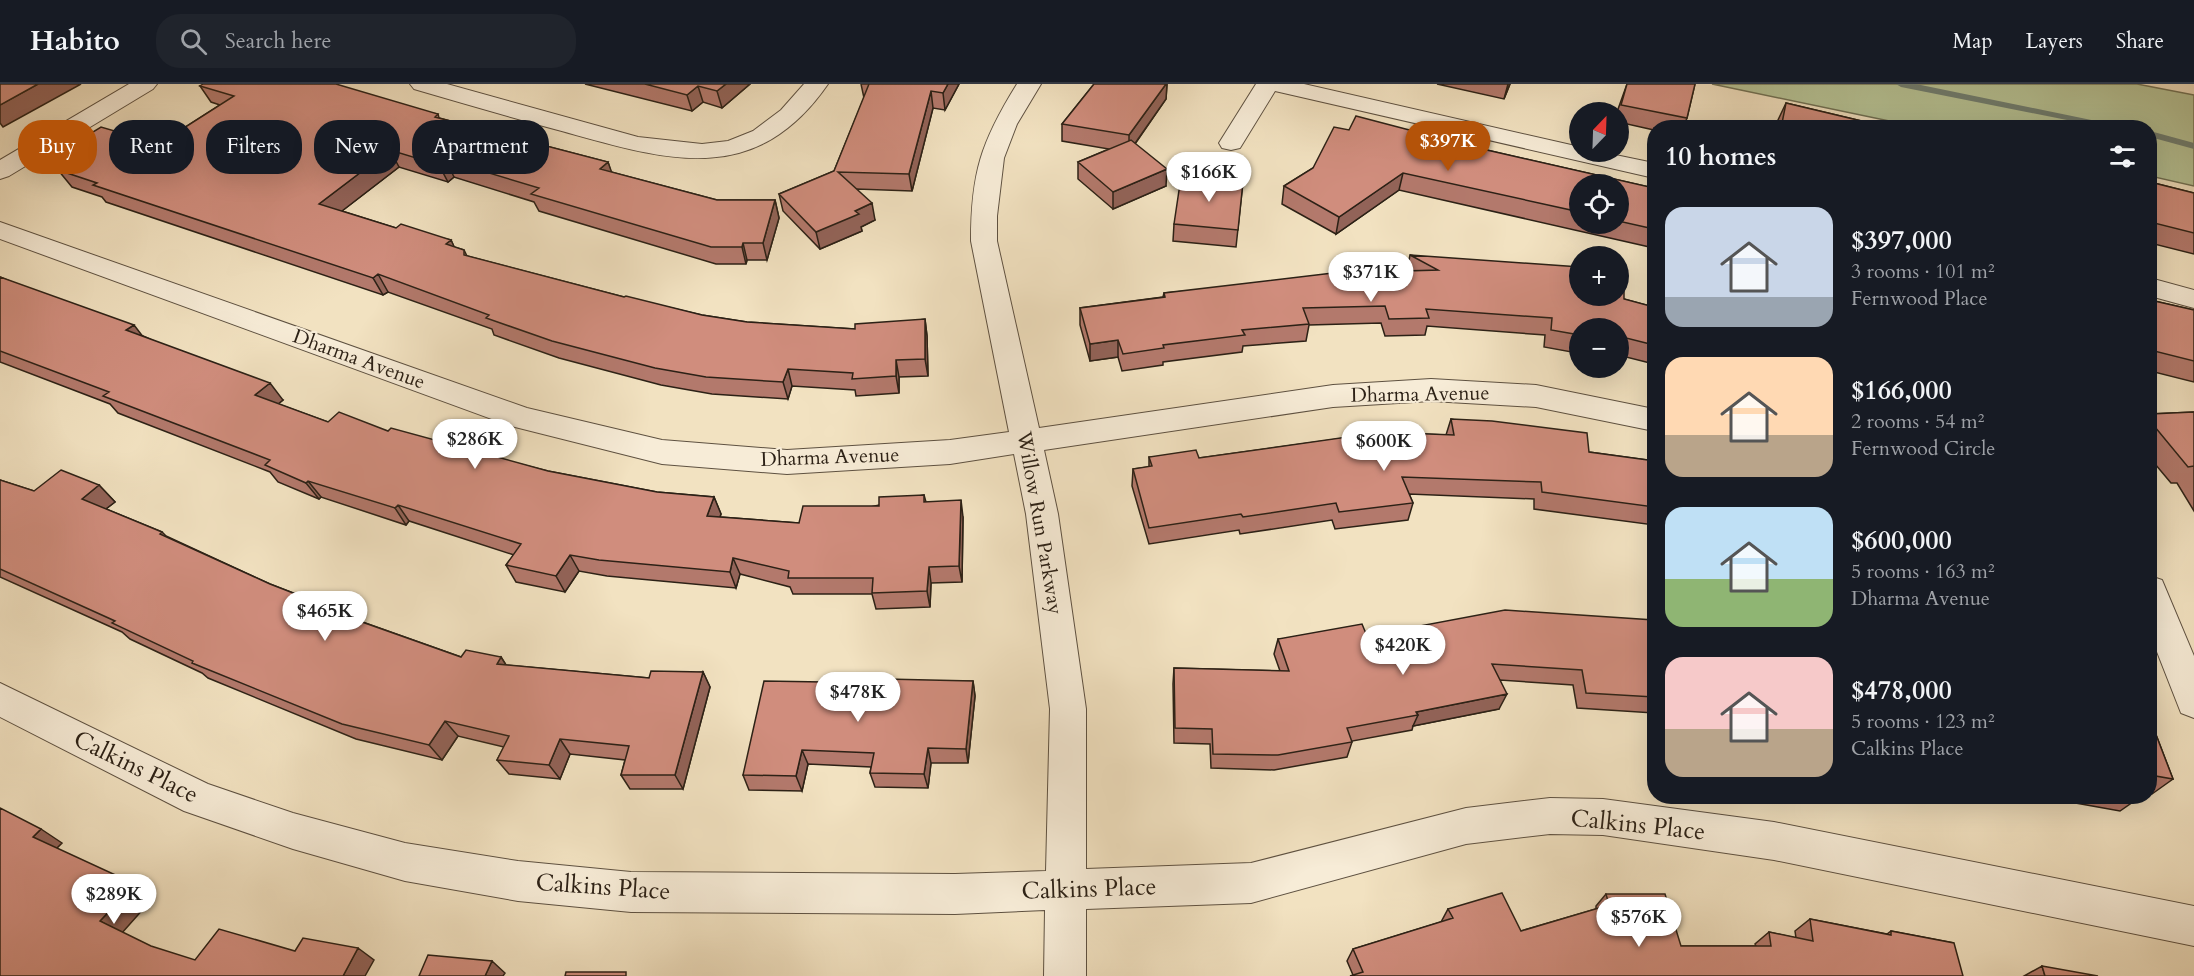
<!DOCTYPE html>
<meta charset="utf-8">
<style>
:root{--surface:#171b24;--page:#20242c;--text:#f1f3f6;--muted:#9ea1a6;--line:#363941;--accent:#b45309}
body{margin:0;font-family:Cardo,serif;background:var(--page);color:var(--text);height:100vh;display:flex;flex-direction:column;font-size:22px;white-space:nowrap}
*{box-sizing:border-box;margin:0}
p{font-size:20px;color:var(--muted)}
.icon{flex:none;width:33px;height:33px;fill:none;stroke:currentColor;stroke-width:2;stroke-linecap:round;stroke-linejoin:round}
.map{position:relative;flex:1;overflow:hidden}
.drawer{position:absolute;left:1647px;top:36px;width:510px;height:684px;display:flex;flex-direction:column;background:var(--surface);border-radius:24px;box-shadow:0 6px 24px #0002}
.drawer>*{flex:none}
.hud{position:absolute;left:18px;top:36px;width:570px;height:54px;display:flex;gap:12px}
.needle{width:39px;rotate:23deg}
.tools{position:absolute;left:1569px;top:18px;display:grid;gap:12px}
.tools a{display:grid;place-items:center;width:60px;height:60px;border-radius:50%;background:var(--surface);box-shadow:0 6px 24px #0002;font-size:30px}
.price{position:absolute;translate:-50% -51px;padding:0 14px;border-radius:21px;background:#fff;color:#222;font-size:20px;line-height:39px;filter:drop-shadow(0 2px 3px #0008)}
.price::after{content:'';position:absolute;left:50%;top:36px;width:18px;height:14px;margin-left:-9px;background:inherit;clip-path:polygon(0 0,100% 0,50% 100%)}
.price.on{background:var(--accent);color:#fff}
ul{padding:0;list-style:none}
li{display:flex;align-items:center;gap:18px;height:150px;padding:0 18px}
li span{display:grid;place-items:center;flex:none;width:168px;height:120px;border-radius:18px;color:#555}
li>.icon{margin-inline-start:auto}
span .icon{width:72px;height:72px;fill:#fffc;stroke-width:1}
li b{font-size:26px}
h2{display:flex;justify-content:space-between;align-items:center;height:72px;padding:0 18px;font-size:26px}
.pill{padding:0 21px;border-radius:24px;background:var(--surface);box-shadow:0 6px 24px #0002;font-size:21px;line-height:54px}
.pill.on{background:var(--accent);color:#fff}
header{display:flex;align-items:center;gap:36px;box-sizing:border-box;height:84px;padding:0 30px;background:var(--surface);border-bottom:2px solid var(--line)}
header strong{font-size:28px}
nav{display:flex;gap:33px;margin-inline-start:auto;font-size:21px}
.search{width:420px;height:54px;background:var(--page);display:flex;align-items:center;gap:15px;box-sizing:border-box;padding:0 21px;border-radius:24px;color:var(--muted);font-size:22px}
.map>svg:first-child{display:block}
</style>
<header>
<strong>Habito</strong>
<div class="search"><svg class="icon" aria-label="search" viewBox="0 0 24 24"><circle cx="10" cy="10" r="6"/><path d="M15 15l6 6"/></svg>Search here</div>
<nav><a>Map</a><a>Layers</a><a>Share</a></nav>
</header>
<div class="map">
<svg width="2194" height="892" viewBox="0 0 2194 892">
<rect width="100%" height="100%" fill="#f2e2c1"/>
<filter id="stains"><feTurbulence type="fractalNoise" baseFrequency=".00333" numOctaves="4"/><feColorMatrix values="0 0 0 0 .2 0 0 0 0 .09 0 0 0 0 .02 0 0 0 .5 -.17"/></filter>
<radialGradient id="worn" r=".72"><stop offset=".6" stop-color="#630" stop-opacity="0"/><stop offset="1" stop-color="#630" stop-opacity=".3"/></radialGradient>
<path fill="#b6c497" stroke="#717256" stroke-width="1.5" d="M1712,0H2137L2194,11V102L2150,92V44L1918,43Z"/>
<g fill="none" stroke-linecap="round" stroke-linejoin="round">
<path fill="#6f7f73" fill-rule="evenodd" d="M1896,0H1916L2130,44H2107L1901,3Z
M2150,47L2194,59V65L2150,53Z"/>
<g stroke="#5e5141" stroke-width="2">
<path id="street" d="M129,0H157L153,5L9,92L0,95V76Z
M410,0H447L638,53L702,60L728,57L753,47L781,26L804,0H828C754,107 663,75 558,46C510,33 462,19 414,5Z
M1017,0H1041L1017,40L1004,74L997,132V157L1039,344L1333,301L1431,295L1536,301L1654,325V347L1536,323L1431,317L1333,323L1044,366L1058,430L1086,625V785L1251,779L1466,724L1550,714L1603,715L1774,738L2194,822V862L1774,776L1603,751L1550,750L1466,760L1251,819L1086,825V892H1044L1045,826L955,830L631,828L518,817L405,797L293,765L184,727L0,633V599L208,700L293,729L405,759L518,777L631,788L955,790L1046,787L1050,625L1026,430L1014,370L950,380L787,390L662,380L511,342L0,155V138L527,324L662,356L787,366L950,356L1009,348L971,157C971,89 981,58 1017,0Z
M1256,0H1304L1580,63V68H1601L1654,79V94L1275,7L1240,64L1231,66L1222,64L1219,59Z
M2150,194L2194,206V224L2150,212Z
M2150,492L2162,496L2194,572V634L2181,629L2150,550Z"/>
</g>
<use href="#street" fill="#f7ecd7" fill-rule="evenodd"/>
</g>
<path fill="#b3796c" stroke="#2c2116" stroke-width="1.5" fill-rule="evenodd" d="M585,0H750L722,24L703,18L692,27Z
M861,0H959L945,26L933,24L912,107L857,105L875,136L861,143L862,147L820,165L783,127L779,110L834,87L864,14Z
M1094,0H1167L1166,15L1135,60L1166,102L1113,125L1078,95V78L1109,65L1062,57V40Z
M1437,0H1510L1504,15Z
M1627,0H1695L1687,34L1683,44H1654V46L1618,38V28H1617Z
M200,2L438,30L439,34L608,78L611,88L717,116H775L779,134L767,176H747L746,180H716L539,127L534,118L454,93L448,98L399,83L342,127L396,144L451,156L454,163L464,166L467,172L624,213L702,231L747,238L855,245L925,235L927,252L928,292L899,293V309L856,312L855,306L792,302L788,315L712,310L661,301L559,274L494,251L492,245L388,208L383,211L106,118L102,113L72,103L58,86L66,82L57,70L159,60L220,21L211,18Z
M1786,19L1891,44H1776L1778,36Z
M1478,64L1654,104V164L1399,106L1336,150L1282,120L1284,102L1313,84ZM1580,100H1618V140H1580Z
M1243,98L1236,163L1173,157L1174,140Z
M2150,98L2194,109V170L2150,159Z
M1410,171L1624,215L1654,223V280L1618,271V244H1580V262L1577,269L1544,263L1545,251L1427,242L1425,251L1385,252L1381,239L1309,241L1306,257L1243,262L1242,268L1163,278V281L1122,287L1118,273L1090,277L1080,241V224L1163,213L1164,209L1407,187Z
M0,193L143,252L283,316L278,320L328,338L388,347L548,387L657,408L714,413L721,430L720,433L799,439L924,411L926,418L963,433L962,498L931,499L930,523L876,525L872,510H793L790,503L740,490L736,504L607,492L579,487L565,508L516,498L506,481L514,471L409,437L406,441L321,413L319,415L278,398L270,388L118,329L110,320L0,278Z
M2150,216L2194,226V298L2150,287Z
M2194,328V427L2177,399H2171L2150,374V330Z
M1451,335L1589,368L1654,377V441L1534,425V415L1409,410L1413,419L1408,436L1335,445L1332,436L1240,450L1239,446L1149,460L1132,402L1133,385L1149,383V373L1199,374L1352,353L1353,347L1446,351Z
M0,396L34,407L99,401L115,418L106,425L162,448L166,452L270,500L319,519L323,524L461,573H501L506,581L649,594L703,588L710,603L683,705H630L621,691L625,676L570,670L560,695L509,690L497,676L504,663L458,652L442,676L356,655L208,594L202,589L130,555L122,548L0,493Z
M1654,451V463L1652,462Z
M1654,536V629L1577,624L1573,601L1500,596L1499,625L1413,642L1412,646L1352,657V658L1347,673L1274,686L1211,684L1210,660L1174,659L1173,600L1174,584L1280,587L1274,570L1278,555L1367,552Z
M973,597L975,612L968,679H931L928,704L875,703L870,689L871,683L808,680L802,707L749,706L743,691L884,599Z
M2150,635L2173,695L2152,710L2150,709Z
M2058,712H2140V713L2120,727L2059,716Z
M1606,810L1681,862H1756L1755,860L1769,848L1796,854L1795,847L1810,835L1887,850L1891,847L1954,859L1353,891L1347,877L1353,865L1441,838L1448,825L1521,847L1596,825V822Z
M2042,882L2045,892H2024Z"/>
<path fill="#926358" stroke="#2c2116" stroke-width="1.5" d="M38,0H81L3,43L0,39V21Z
M726,0H750L722,24L717,7Z
M948,0H959L945,26L943,9Z
M1166,0H1167L1166,15L1129,68V51Z
M1508,0H1510L1504,15Z
M698,2L703,18L692,27L687,11Z
M931,7L933,24L912,107L909,90Z
M390,66L399,83L329,137L319,120Z
M446,76L454,93L448,98L439,81Z
M608,78L614,95L600,85Z
M1167,85L1166,102L1113,125V108Z
M1403,89L1399,106L1336,150L1339,133Z
M775,116L779,134L767,176L763,159Z
M872,119L875,136L861,143L862,147L820,165L816,148L855,127Z
M451,156L459,173L446,160Z
M743,159L747,176L746,180L742,163Z
M378,190L388,208L383,211L373,194Z
M925,235L927,252L928,292L925,275Z
M134,241L147,258L126,246Z
M1118,256V273L1090,277V260Z
M896,276L899,293V309L896,292Z
M788,285L792,302L788,315L783,298Z
M270,299L283,316L268,328L255,311Z
M308,397L321,413L319,415L306,399Z
M99,401L115,418L98,431L82,415Z
M714,413L721,430L714,448L707,432Z
M961,416L963,433L962,498L959,482Z
M398,421L409,437L406,441L395,424Z
M570,471L579,487L565,508L556,492Z
M733,474L740,490L736,504L730,488Z
M929,483L931,499L930,523L927,507Z
M501,573L511,589L497,580Z
M703,588L710,603L683,705L675,691Z
M973,597L975,612L968,679L966,665Z
M1507,610L1499,625L1413,642L1418,631L1416,628Z
M445,637L458,652L442,676L429,661Z
M560,655L570,670L560,695L549,681Z
M928,664L931,679L928,704L924,690Z
M802,666L808,680L802,707L796,692Z
M41,745L62,759L54,767L33,753Z
M135,800L154,813L121,850L100,837Z
M358,864L374,876L365,892H343Z
M492,877L505,889L503,892H485Z"/>
<path fill="#d08d7d" stroke="#2c2116" stroke-width="1.5" d="M0,0H38L0,21Z
M203,0H336L438,30L435,33L608,78L600,85L717,116H775L763,159H743L742,163H711L531,110L539,104L446,76L439,81L390,66L319,120L396,144L401,140L451,156L446,160L464,166V171L624,213L626,212L702,231L747,238L855,245V240L925,235V275L896,276V292L852,295L853,289L788,285L783,298L706,293L655,284L552,257L486,234L489,231L378,190L373,194L93,101L97,99L58,86L75,76L57,70L101,43L159,60L234,12L200,2Z
M645,0H726L717,7L698,2L687,11Z
M869,0H948L943,9L931,7L909,90L838,88L872,119L855,127L859,130L816,148L779,110L834,87Z
M1094,0H1166L1129,51L1062,40Z
M1627,0H1695L1687,34L1621,21Z
M1786,19L1891,44H1781Z
M1356,32L1478,64L1654,104V145L1618,137V100H1580V128L1403,89L1339,133L1284,102L1313,84L1334,43L1349,46Z
M1131,56L1167,85L1113,108L1078,78Z
M1181,93L1243,98L1238,146L1174,140Z
M2150,98L2194,109V149L2150,138Z
M1410,171L1580,183V212H1618V186H1624V215L1654,223V261L1618,252V244H1580V251L1551,246L1552,234L1426,225L1429,234L1389,235L1385,222L1303,224L1309,240L1242,246L1245,251L1163,261L1164,264L1123,270L1118,256L1090,260L1080,224L1165,213L1164,209L1333,189L1438,186Z
M0,193L134,241L126,246L270,299L255,311L328,338L339,328L388,347L391,344L548,387L657,408L714,413L707,432L799,439L803,422H879V413L924,411V418L961,416L959,482L929,483L927,507L872,509L873,494H788L789,487L733,474L730,488L599,476L570,471L556,492L506,481L521,460L398,421L395,424L308,397L306,399L265,381L270,376L103,312L109,308L0,267Z
M2150,216L2194,226V277L2150,266Z
M2194,328V382L2188,383L2150,337V330Z
M1451,335L1492,337L1587,349L1589,368L1648,376L1654,377V423L1542,408L1541,398L1402,393L1413,419L1339,428L1336,419L1243,433L1241,430L1149,444L1133,385L1152,382L1149,373L1196,366L1199,374L1355,352L1353,347L1454,351Z
M61,386L99,401L82,415L162,448L160,450L270,500L319,519L317,522L461,573L466,566L501,573L497,580L649,594L651,587L703,588L675,691H621L629,662L560,655L549,681L497,676L509,652L445,637L429,661L342,640L192,579L193,577L112,539L115,537L0,485V396L34,407Z
M1505,526L1654,536V613L1586,609L1582,586L1492,580L1507,610L1416,628L1418,631L1347,644L1352,658L1278,671L1213,670L1212,645L1175,644L1174,584L1289,587L1278,555L1362,540L1367,552Z
M885,595L973,597L966,665L928,664L924,690L870,689L874,669L802,666L796,692L743,691L764,597L884,599Z
M2150,635L2173,695L2150,691Z
M0,724L41,745L33,753L135,800L100,837L151,862L195,876L219,845L295,867L303,854L358,864L343,892H0Z
M1502,809L1521,847L1609,821L1606,810H1665L1681,862H1771L1769,848L1813,857L1810,835L1891,851V847L1954,859L1963,892H1350L1363,888L1353,865L1453,834L1448,825Z
M428,871L492,877L485,892H419Z
M2042,882L2098,892H2045Z
M566,888H626V892H565Z"/>
<g text-anchor="middle" dominant-baseline="central" stroke-width="4.5" stroke-linejoin="round" paint-order="stroke">
<g font-size="20" fill="#2c2116" stroke="#f7ecd7">
<text transform="translate(359 275) rotate(20)">Dharma Avenue</text>
<text transform="translate(1420 310) rotate(-1)">Dharma Avenue</text>
<text transform="translate(830 373) rotate(-2)">Dharma Avenue</text>
<text transform="translate(1040 439) rotate(80)">Willow Run Parkway</text>
</g>
<g font-size="24" fill="#2c2116" stroke="#f7ecd7">
<text transform="translate(136 683) rotate(26)">Calkins Place</text>
<text transform="translate(1638 741) rotate(6)">Calkins Place</text>
<text transform="translate(603 803) rotate(4)">Calkins Place</text>
<text transform="translate(1089 805) rotate(-2)">Calkins Place</text>
</g>
</g>
<rect width="100%" height="100%" filter="url(#stains)"/>
<rect width="100%" height="100%" fill="url(#worn)"/>
</svg>
<div class="tools">
<a><svg class="needle" viewBox="-14 -14 28 28"><path d="M0-13l5 13h-10z" fill="#e53935"/><path d="M0 13l5-13h-10z" fill="#9ea1a6"/></svg></a>
<a><svg class="icon" aria-label="locate" viewBox="0 0 24 24"><circle cx="12" cy="12" r="6"/><path d="M12 2v4M12 18v4M2 12h4M18 12h4"/></svg></a>
<a>+</a>
<a>−</a>
</div>
<b class="price on" style="left:1448px;top:88px">$397K</b>
<b class="price" style="left:1209px;top:119px">$166K</b>
<b class="price" style="left:1371px;top:219px">$371K</b>
<b class="price" style="left:475px;top:386px">$286K</b>
<b class="price" style="left:1384px;top:388px">$600K</b>
<b class="price" style="left:325px;top:558px">$465K</b>
<b class="price" style="left:1403px;top:592px">$420K</b>
<b class="price" style="left:858px;top:639px">$478K</b>
<b class="price" style="left:114px;top:841px">$289K</b>
<b class="price" style="left:1639px;top:864px">$576K</b>
<div class="hud">
<a class="pill on">Buy</a>
<a class="pill">Rent</a>
<a class="pill">Filters</a>
<a class="pill">New</a>
<a class="pill">Apartment</a>
</div>
<section class="drawer">
<h2>10 homes<svg class="icon" aria-label="filters" viewBox="0 0 24 24"><path d="M4 7h16M4 17h16"/><circle cx="9" cy="7" r="2"/><circle cx="15" cy="17" r="2"/></svg></h2>
<ul>
<li><span style="background:linear-gradient(#c9d6e8 75%,#9aa5b1 0)"><svg class="icon" aria-label="home" viewBox="0 0 24 24"><path d="M3 11l9-7 9 7M6 9v11h12V9"/></svg></span><div><b>$397,000</b><p>3 rooms · 101 m²</p><p>Fernwood Place</p></div></li>
<li><span style="background:linear-gradient(#ffd9b3 65%,#b9a48a 0)"><svg class="icon" aria-label="home" viewBox="0 0 24 24"><path d="M3 11l9-7 9 7M6 9v11h12V9"/></svg></span><div><b>$166,000</b><p>2 rooms · 54 m²</p><p>Fernwood Circle</p></div></li>
<li><span style="background:linear-gradient(#bfe0f5 60%,#8fb573 0)"><svg class="icon" aria-label="home" viewBox="0 0 24 24"><path d="M3 11l9-7 9 7M6 9v11h12V9"/></svg></span><div><b>$600,000</b><p>5 rooms · 163 m²</p><p>Dharma Avenue</p></div></li>
<li><span style="background:linear-gradient(#f6c9c9 60%,#b9a48a 0)"><svg class="icon" aria-label="home" viewBox="0 0 24 24"><path d="M3 11l9-7 9 7M6 9v11h12V9"/></svg></span><div><b>$478,000</b><p>5 rooms · 123 m²</p><p>Calkins Place</p></div></li>
</ul>
</section>
</div>
